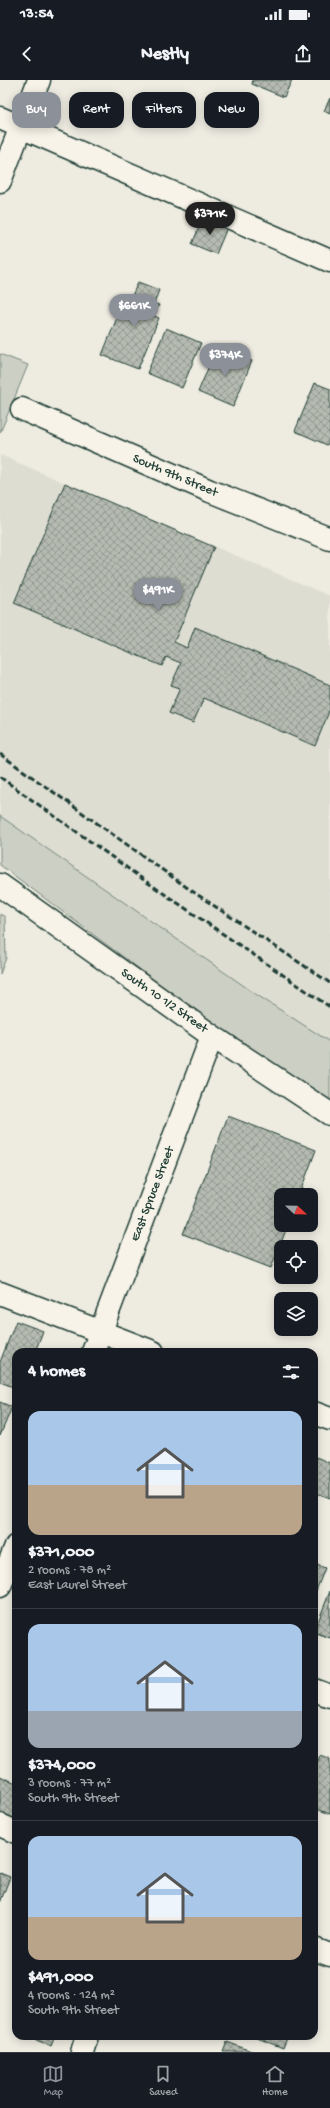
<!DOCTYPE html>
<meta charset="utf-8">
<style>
:root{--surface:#171b24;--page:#20242c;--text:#f1f3f6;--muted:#9ea1a6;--line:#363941;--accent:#8c9099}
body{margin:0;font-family:"Gochi Hand",sans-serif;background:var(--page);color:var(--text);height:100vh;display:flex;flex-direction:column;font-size:15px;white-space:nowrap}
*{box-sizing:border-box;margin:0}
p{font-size:13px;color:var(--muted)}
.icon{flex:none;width:22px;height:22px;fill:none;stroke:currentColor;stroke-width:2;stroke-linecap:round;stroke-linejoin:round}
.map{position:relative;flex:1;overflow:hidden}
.panel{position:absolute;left:12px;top:1268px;width:306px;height:692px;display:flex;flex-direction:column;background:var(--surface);border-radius:12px;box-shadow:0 2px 10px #0003}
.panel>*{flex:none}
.banner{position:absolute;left:12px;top:12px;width:306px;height:36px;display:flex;gap:8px}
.needle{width:26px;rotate:112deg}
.tools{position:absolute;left:274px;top:1108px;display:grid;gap:8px}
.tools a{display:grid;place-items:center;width:44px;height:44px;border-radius:8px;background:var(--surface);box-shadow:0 2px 10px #0003;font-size:20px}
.price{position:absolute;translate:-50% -34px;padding:0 9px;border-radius:14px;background:var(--accent);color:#fff;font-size:13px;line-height:26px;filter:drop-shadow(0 1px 2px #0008)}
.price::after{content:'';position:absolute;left:50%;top:24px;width:12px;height:9px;margin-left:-6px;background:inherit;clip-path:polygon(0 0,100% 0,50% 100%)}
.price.on{background:#222;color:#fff}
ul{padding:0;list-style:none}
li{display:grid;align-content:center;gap:8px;height:212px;padding:0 16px}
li+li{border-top:1px solid var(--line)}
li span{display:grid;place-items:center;height:124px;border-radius:12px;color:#555}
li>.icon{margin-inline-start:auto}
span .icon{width:72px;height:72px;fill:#fffc;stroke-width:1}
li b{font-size:17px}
h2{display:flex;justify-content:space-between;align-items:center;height:48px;padding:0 16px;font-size:17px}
.pill{padding:0 14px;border-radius:12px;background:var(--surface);box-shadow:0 2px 10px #0003;font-size:14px;line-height:36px}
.pill.on{background:var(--accent);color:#fff}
.status{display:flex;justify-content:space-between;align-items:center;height:28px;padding:0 20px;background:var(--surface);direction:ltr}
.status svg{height:11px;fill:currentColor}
header{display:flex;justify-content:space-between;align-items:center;height:52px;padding:0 16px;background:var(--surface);font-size:18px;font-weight:700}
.menu{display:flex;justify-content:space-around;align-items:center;height:56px;border-top:1px solid var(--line);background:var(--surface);font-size:11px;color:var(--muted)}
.menu a{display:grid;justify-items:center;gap:2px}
.menu .on{color:var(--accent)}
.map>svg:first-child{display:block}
</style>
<div class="status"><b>13:54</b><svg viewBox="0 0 49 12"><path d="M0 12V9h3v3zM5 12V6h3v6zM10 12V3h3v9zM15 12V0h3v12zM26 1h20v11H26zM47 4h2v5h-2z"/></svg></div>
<header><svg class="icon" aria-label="back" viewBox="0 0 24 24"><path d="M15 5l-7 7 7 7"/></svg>Nestly<svg class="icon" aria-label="share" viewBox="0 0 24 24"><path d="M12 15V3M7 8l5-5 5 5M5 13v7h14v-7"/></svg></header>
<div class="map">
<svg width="330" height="1972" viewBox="0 0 330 1972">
<defs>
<pattern id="building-cross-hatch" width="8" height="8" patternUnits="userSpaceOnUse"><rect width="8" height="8" fill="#b5bbb0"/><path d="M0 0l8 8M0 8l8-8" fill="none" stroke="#939990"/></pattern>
</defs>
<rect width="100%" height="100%" fill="#eeece1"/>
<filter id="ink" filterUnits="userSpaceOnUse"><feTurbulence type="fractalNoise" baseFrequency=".025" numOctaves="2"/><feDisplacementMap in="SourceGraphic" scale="8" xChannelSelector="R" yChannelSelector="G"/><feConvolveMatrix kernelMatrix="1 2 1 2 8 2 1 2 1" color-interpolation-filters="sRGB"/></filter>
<g filter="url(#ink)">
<path fill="#ddddd2" d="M0,375L330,516V962L257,915L0,736Z"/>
<path fill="#cccfc4" stroke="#76867c" d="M0,274L28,285L0,353Z
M0,736L257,915L330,962V1021L240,964L0,785Z
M0,834L5,837L6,878L0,894Z"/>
<path fill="url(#building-cross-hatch)" stroke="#1f3d34" d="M253,0H292L284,17L252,4Z
M330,18V34L324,31Z
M203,138L227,148L216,174L192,164Z
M138,202L159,210L154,224L159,225L154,236L159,238L138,289L102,275L120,230L125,232Z
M166,248L201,263L182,308L147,293Z
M217,267L252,281L233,327L198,312Z
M315,303L330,309V357L327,365L295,351Z
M65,403L214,467L174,562L187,568L195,547L330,605V629L315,666L204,618L193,643L169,633L180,608L171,605L181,583L166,577L162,586L14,523Z
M228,1036L316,1070L299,1115H281V1145H288L271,1188L183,1154Z
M16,1241L43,1251L35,1272H16V1308L0,1302V1282Z
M0,1322L12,1327L0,1356Z
M316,1377L330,1383V1418L314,1412V1382Z
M314,1484L325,1488L314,1516Z
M330,1511V1558L314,1552Z
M320,1675L330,1679V1734L314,1728V1692Z
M0,1696L16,1703V1742L0,1735Z
M0,1793L10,1797L0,1823Z
M26,1956H55L51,1966Z
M252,1956H288L283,1968Z
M227,1962L254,1972H223Z"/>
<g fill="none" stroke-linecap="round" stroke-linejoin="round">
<g stroke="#1f3d34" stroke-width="25">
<path id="minor" d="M0,38L330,181
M0,101L39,0
M22,329L210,411L330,459
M0,805L212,956L330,1034
M0,1213L153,1272
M93,1272L212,956
M314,1333L330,1339
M0,1506L16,1466
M314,1610L330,1616
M0,1745L16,1752
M314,1869L330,1875
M82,1972L87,1956"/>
</g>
<use href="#minor" stroke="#f7f3e8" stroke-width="22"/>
<path stroke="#1f3d34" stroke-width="3" stroke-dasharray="6 3" stroke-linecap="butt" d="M0,674L192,811L330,903
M0,697L144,800L330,927"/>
</g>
</g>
<g text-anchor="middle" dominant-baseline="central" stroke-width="3" stroke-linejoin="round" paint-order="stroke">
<g font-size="13" fill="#1f3d34" stroke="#f7f3e8">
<text transform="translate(175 396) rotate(23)">South 9th Street</text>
<text transform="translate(164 921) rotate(35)">South 10 1/2 Street</text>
<text transform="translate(153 1114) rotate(-69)">East Spruce Street</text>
</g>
</g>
</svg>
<div class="tools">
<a><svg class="needle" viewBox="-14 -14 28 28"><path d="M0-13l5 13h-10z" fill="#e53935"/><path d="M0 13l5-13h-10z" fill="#9ea1a6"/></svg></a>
<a><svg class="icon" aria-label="locate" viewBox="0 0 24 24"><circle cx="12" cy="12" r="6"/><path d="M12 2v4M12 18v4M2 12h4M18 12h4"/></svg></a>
<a><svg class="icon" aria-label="layers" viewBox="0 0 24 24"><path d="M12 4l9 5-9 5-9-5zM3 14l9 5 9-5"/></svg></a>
</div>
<b class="price on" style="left:210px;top:156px">$371K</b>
<b class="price" style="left:134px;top:248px">$661K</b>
<b class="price" style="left:225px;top:297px">$374K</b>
<b class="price" style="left:158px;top:532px">$491K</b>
<div class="banner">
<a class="pill on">Buy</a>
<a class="pill">Rent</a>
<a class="pill">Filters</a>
<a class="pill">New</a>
</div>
<section class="panel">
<h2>4 homes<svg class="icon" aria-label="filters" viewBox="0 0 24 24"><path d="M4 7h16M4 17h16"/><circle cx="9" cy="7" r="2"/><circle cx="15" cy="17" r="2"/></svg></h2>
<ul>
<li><span style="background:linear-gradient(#a9c7e8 60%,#b9a48a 0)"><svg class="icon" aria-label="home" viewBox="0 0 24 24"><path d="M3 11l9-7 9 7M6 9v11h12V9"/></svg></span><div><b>$371,000</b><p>2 rooms · 78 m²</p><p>East Laurel Street</p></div></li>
<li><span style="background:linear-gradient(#a9c7e8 70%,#9aa5b1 0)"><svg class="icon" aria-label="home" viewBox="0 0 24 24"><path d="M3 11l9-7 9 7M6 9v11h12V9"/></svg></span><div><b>$374,000</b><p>3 rooms · 77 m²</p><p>South 9th Street</p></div></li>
<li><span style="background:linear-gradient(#a9c7e8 65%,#b9a48a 0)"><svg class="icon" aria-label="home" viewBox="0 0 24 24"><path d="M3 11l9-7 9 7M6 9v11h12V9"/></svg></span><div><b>$491,000</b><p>4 rooms · 124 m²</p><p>South 9th Street</p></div></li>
</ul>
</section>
</div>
<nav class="menu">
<a class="on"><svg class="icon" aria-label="map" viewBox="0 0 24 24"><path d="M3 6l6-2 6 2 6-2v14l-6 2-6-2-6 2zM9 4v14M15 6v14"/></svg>Map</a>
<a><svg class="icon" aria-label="saved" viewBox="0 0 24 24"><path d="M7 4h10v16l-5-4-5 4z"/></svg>Saved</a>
<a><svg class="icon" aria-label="home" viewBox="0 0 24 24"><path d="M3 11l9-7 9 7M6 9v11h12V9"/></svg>Home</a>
</nav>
